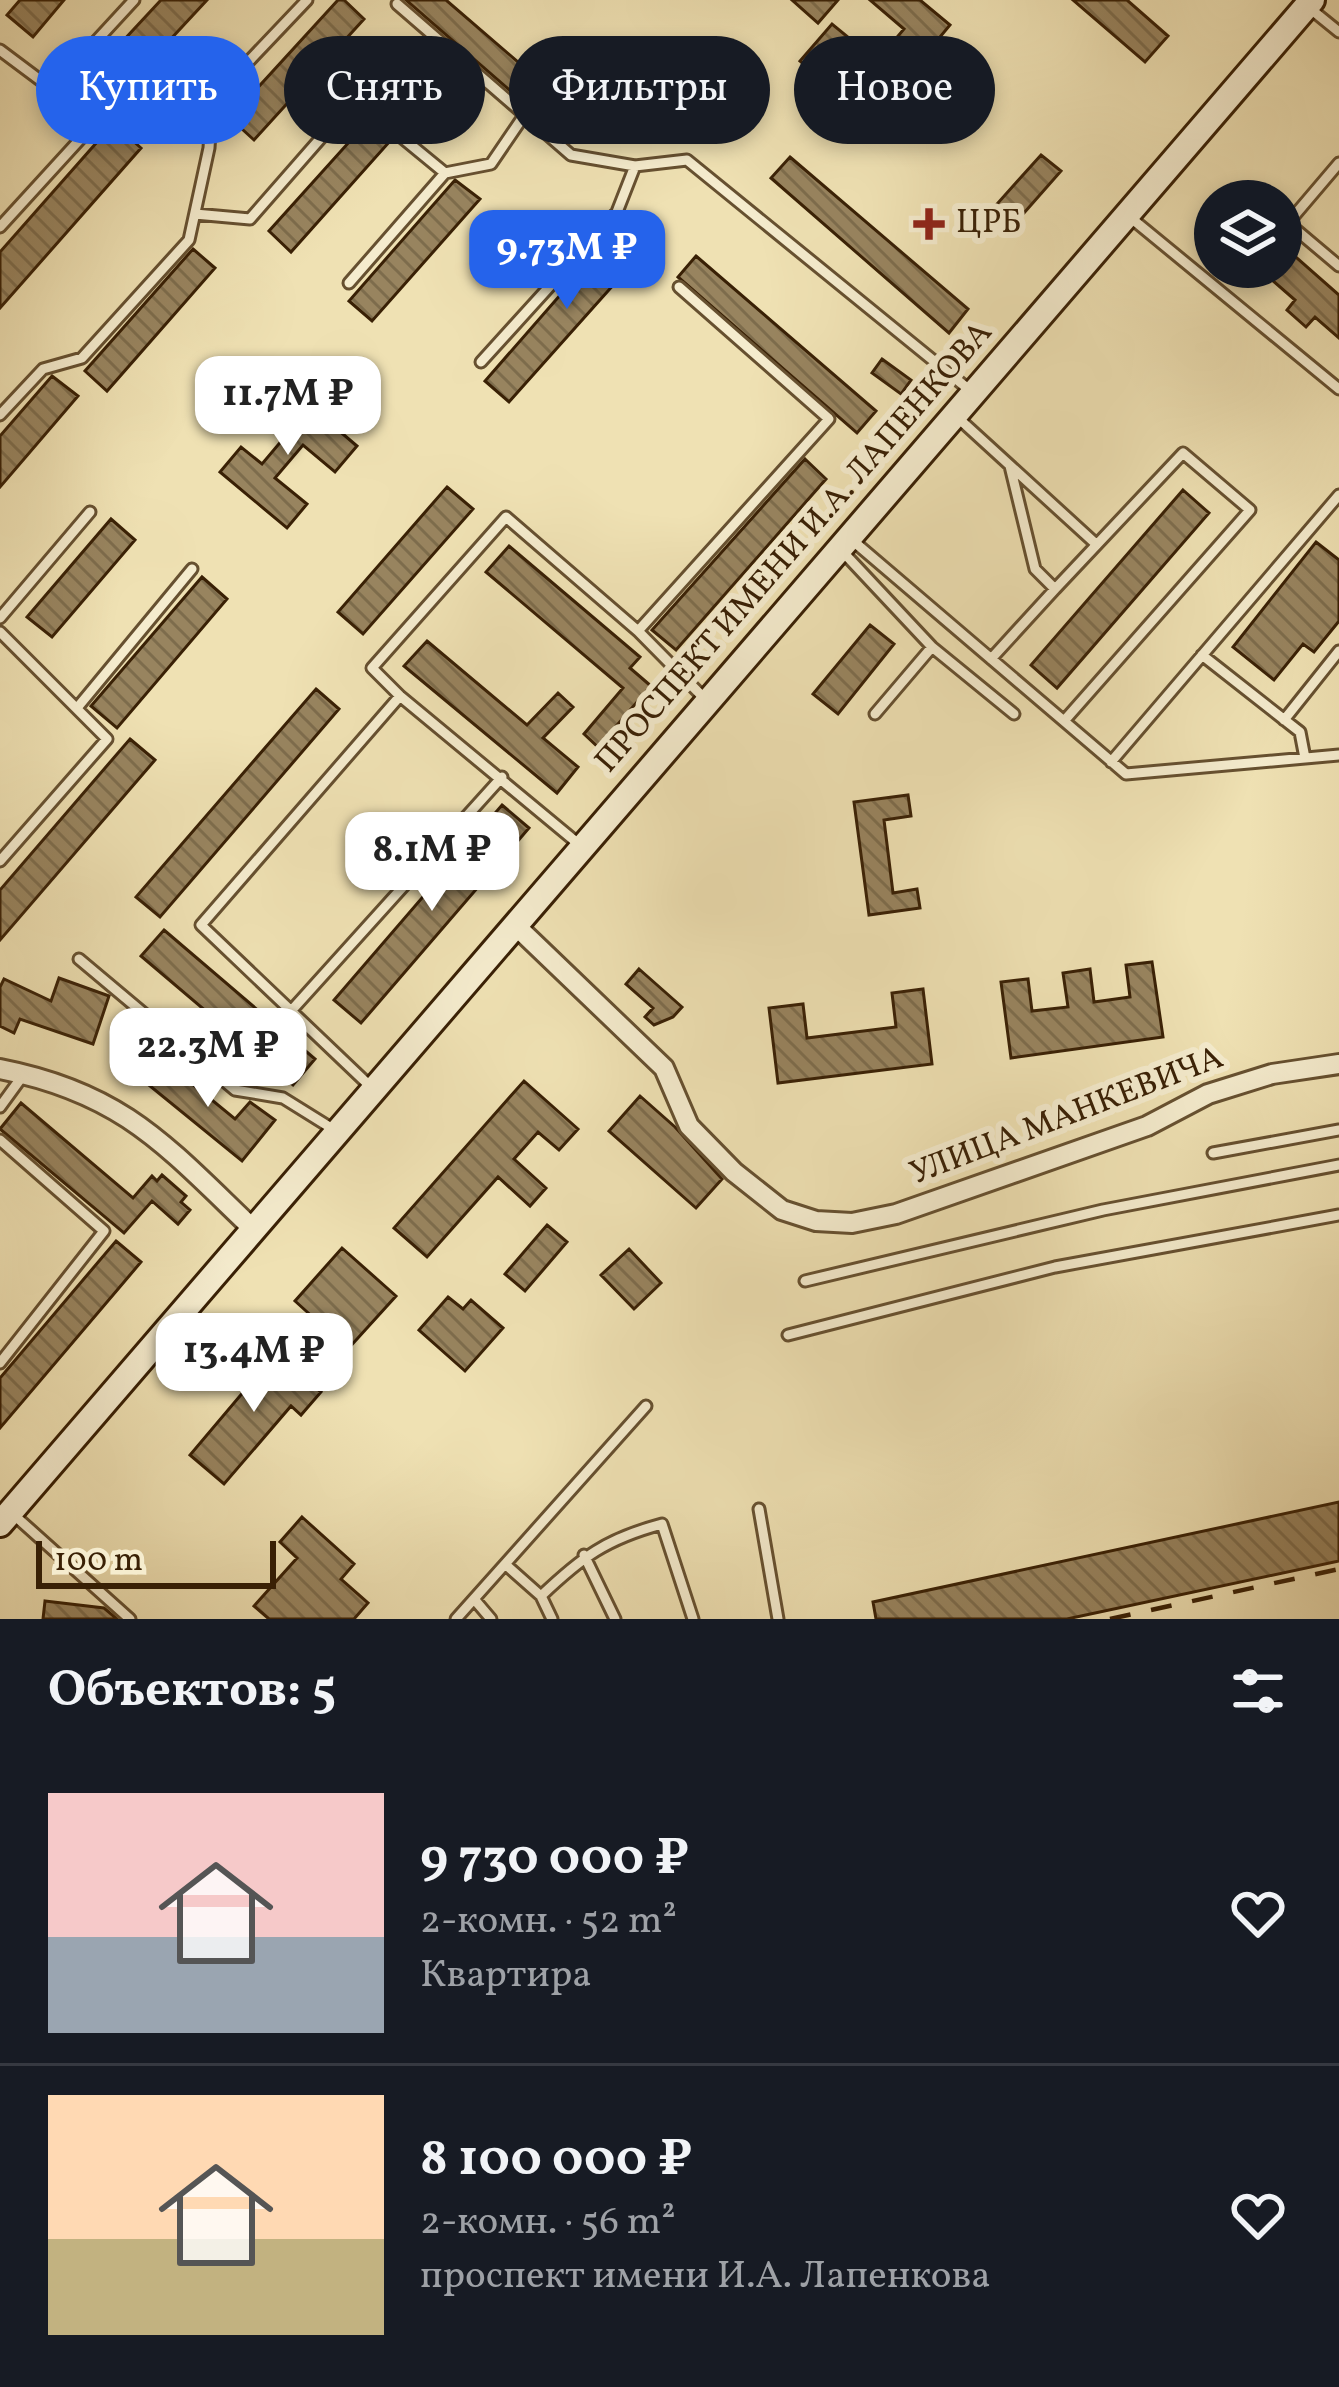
<!DOCTYPE html>
<html lang="ru">
<meta charset="utf-8">
<style>
:root{--surface:#171b24;--page:#242831;--text:#f1f3f6;--muted:#9ea1a6;--line:#363941;--accent:#2563eb}
body{margin:0;font-family:Vollkorn,serif;background:var(--page);color:var(--text);height:100vh;display:flex;flex-direction:column;font-size:45px;white-space:nowrap}
*{box-sizing:border-box;margin:0}
p{font-size:39px;color:var(--muted)}
.icon{flex:none;width:66px;height:66px;fill:none;stroke:currentColor;stroke-width:2;stroke-linecap:round;stroke-linejoin:round}
.map{position:relative;height:1619px;overflow:hidden}
.details{display:flex;flex-direction:column;background:var(--surface);flex:1}
.details>*{flex:none}
.hud{position:absolute;left:36px;top:36px;width:1269px;height:108px;display:flex;gap:24px}
.fabs{position:absolute;left:1194px;top:180px;display:grid;gap:24px}
.fabs a{display:grid;place-items:center;width:108px;height:108px;border-radius:50%;background:var(--surface);box-shadow:0 6px 18px #0003;font-size:60px}
.scale{position:absolute;left:36px;bottom:30px;width:240px;box-sizing:border-box;padding-left:12px;border:6px solid #392005;border-top:0;font-size:33px;line-height:42px;white-space:nowrap;color:#392005;-webkit-text-stroke:9px #f5ecce;paint-order:stroke}
.price{position:absolute;translate:-50% -102px;padding:0 27px;border-radius:24px;background:#fff;color:#222;font-size:39px;line-height:78px;filter:drop-shadow(0 3px 6px #0008)}
.price::after{content:'';position:absolute;left:50%;top:72px;width:36px;height:27px;margin-left:-18px;background:inherit;clip-path:polygon(0 0,100% 0,50% 100%)}
.price.selected{background:var(--accent);color:#fff}
ul{padding:0;list-style:none}
li{display:flex;align-items:center;gap:36px;height:300px;padding:0 48px}
li+li{border-top:3px solid var(--line)}
li span{display:grid;place-items:center;flex:none;width:336px;height:240px;border-radius:0px;color:#555}
li>.icon{margin-inline-start:auto}
span .icon{width:144px;height:144px;fill:#fffc;stroke-width:1}
li b{font-size:51px}
h2{display:flex;justify-content:space-between;align-items:center;height:144px;padding:0 48px;font-size:51px}
.pill{padding:0 42px;border-radius:54px;background:var(--surface);box-shadow:0 6px 18px #0003;font-size:42px;line-height:108px}
.pill.selected{background:var(--accent);color:#fff}
.map>svg:first-child{display:block}
</style>
<div class="map">
<svg width="1339" height="1619" viewBox="0 0 1339 1619">
<defs>
<pattern id="building-back-hatch" width="6" height="6" patternUnits="userSpaceOnUse" patternTransform="scale(3)"><rect width="6" height="6" fill="#98845f"/><path d="M-1 5l2 2M0 0l6 6M5-1l2 2" fill="none" stroke="#7d6c4c"/></pattern>
</defs>
<rect width="100%" height="100%" fill="#efe1b3"/>
<filter id="stains"><feTurbulence type="fractalNoise" baseFrequency=".00167" numOctaves="4"/><feColorMatrix values="0 0 0 0 .2 0 0 0 0 .09 0 0 0 0 .02 0 0 0 .5 -.17"/></filter>
<radialGradient id="worn" r=".72"><stop offset=".6" stop-color="#630" stop-opacity="0"/><stop offset="1" stop-color="#630" stop-opacity=".3"/></radialGradient>
<path fill="url(#building-back-hatch)" stroke="#392005" stroke-width="3" d="M20,0H64L33,37L7,15Z
M161,0H207L102,113L141,148L0,308V252L105,133L69,99Z
M338,0H344L364,19L254,140L230,118Z
M406,0H446L554,93L536,113Z
M792,0H838L818,23Z
M870,0H920L950,25L871,120L800,61L832,24L877,61L904,29Z
M1073,0H1127L1168,36L1145,62Z
M368,121L391,140L291,252L269,231Z
M1041,155L1061,171L1017,221L997,204Z
M790,157L968,309L949,333L771,178Z
M455,180L480,199L372,321L349,301Z
M624,222L649,245L509,402L485,381Z
M1281,244L1339,295V338L1315,317L1306,327L1287,310L1295,300L1257,267H1281Z
M193,249L215,268L107,391L85,371Z
M696,256L876,411L857,433L678,277Z
M882,359L911,380L901,394L872,373Z
M52,376L78,396L0,487V436Z
M290,389L357,446L335,472L303,445L275,478L307,504L287,528L220,472L241,447L262,464L289,432L268,415Z
M805,459L826,479L676,650L652,630Z
M447,487L473,509L363,634L338,612Z
M1183,490L1209,513L1057,688L1031,665Z
M111,519L135,540L52,637L27,617Z
M1316,542L1339,560V621L1314,652L1303,644L1274,680L1233,647Z
M509,546L640,657L630,668L651,686L598,747L584,734L623,688L486,572Z
M202,577L227,599L117,728L91,706Z
M870,625L894,644L838,714L813,694Z
M427,641L527,725L558,693L573,707L543,738L578,767L557,793L404,666Z
M316,689L339,709L160,917L136,897Z
M130,739L155,760L0,940V890Z
M908,795L911,816L884,820L893,893L917,889L920,908L869,915L854,802Z
M502,805L529,828L361,1023L334,1000Z
M164,930L315,1059L293,1085L141,956Z
M1152,962L1163,1037L1011,1058L1001,982L1028,979L1032,1011L1068,1007L1063,973L1090,969L1094,1002L1130,997L1126,965Z
M639,969L682,1007L673,1017L654,1025L645,1017L653,1008L626,984Z
M59,978L109,996L93,1044L20,1019L14,1033L0,1026V987L4,979L51,1001Z
M923,989L932,1064L778,1083L769,1008L803,1004L807,1038L896,1027L892,993Z
M157,1055L235,1119L250,1102L275,1120L242,1161L139,1077Z
M524,1081L578,1129L559,1150L538,1132L514,1159L546,1188L530,1206L498,1177L427,1257L394,1228Z
M640,1096L675,1127L722,1179L696,1208L609,1131Z
M21,1103L133,1198L152,1176L157,1181L162,1175L186,1196L181,1202L190,1210L178,1224L152,1201L124,1233L0,1129Z
M547,1225L567,1242L525,1291L505,1274Z
M116,1241L141,1262L0,1428V1378Z
M342,1248L396,1296L348,1349L295,1301Z
M629,1249L661,1283L634,1309L601,1275Z
M448,1297L463,1309L471,1300L503,1328L465,1371L419,1330Z
M268,1346L321,1392L301,1415L291,1406L224,1484L190,1455L256,1377L248,1369Z
M1339,1502V1561L1067,1619H876L873,1602Z
M302,1517L354,1564L341,1579L368,1603L354,1619H269L254,1606L297,1558L280,1542Z
M45,1601L104,1608L117,1619H43Z"/>
<g fill="none" stroke-linecap="round" stroke-linejoin="round">
<g stroke="#665030" stroke-width="15">
<path id="service" d="M397,4L571,155L635,166L687,160L972,392
M1307,6L1339,32
M0,50L52,89L83,136L0,227
M52,89L134,0
M1339,163L1288,223L1339,266
M195,214L250,219L355,99L445,173
M1131,218L1339,389
M349,283L445,173L491,164L523,117
M481,362L617,212L635,166
M0,415L43,369L82,358L189,240L209,148L212,100L307,0
M957,417L1096,544
M1010,466L1035,569L1055,589L1183,453L1250,510L1064,721
M852,540L1126,774L1339,755
M842,551L932,647L1014,714
M0,618L90,512
M638,631L829,419L679,287
M0,632L107,739L0,861
M1202,655L1300,732L1305,758
M991,659L1055,589
M77,708L192,569
M875,714L932,647
M1284,720L1339,651
M1111,762L1339,495
M581,846L400,696L372,668L506,517L638,631L705,699
M79,959L235,1090L283,1098L336,1131
M291,1011L502,777
M372,1088L201,925L400,696
M0,1107L24,1074
M0,1140L104,1231L0,1363
M1213,1153L1339,1130
M805,1281L1103,1210L1339,1165
M788,1335L1055,1267L1339,1215
M759,1509L778,1619
M14,1515L130,1619
M584,1555L615,1619
M505,1564L541,1596L552,1619
M541,1596C582,1557 606,1539 662,1524L693,1619
M474,1599L491,1619
M456,1619L646,1406"/>
</g>
<g stroke="#665030" stroke-width="24">
<path id="minor" d="M515,925L664,1068L689,1126L734,1172L782,1210L816,1221L852,1223L896,1214L1147,1126L1208,1094L1272,1074L1339,1064
M0,1069C123,1093 166,1146 252,1228"/>
</g>
<g stroke="#392005" stroke-width="30">
<path id="secondary" d="M0,1524L1312,0"/>
</g>
<use href="#service" stroke="#f5ecce" stroke-width="9"/>
<use href="#minor" stroke="#f5ecce" stroke-width="18"/>
<use href="#secondary" stroke="#f5ecce" stroke-width="24"/>
<path stroke="#392005" stroke-width="4.5" stroke-dasharray="21 21" stroke-linecap="butt" d="M1110,1619L1339,1569"/>
</g>
<path fill="#8f2418" stroke="#f5ecce" stroke-width="4.5" d="M923 206h12v12h12v12h-12v12h-12v-12h-12v-12h12z"/>
<g text-anchor="middle" dominant-baseline="central" stroke-width="12" stroke-linejoin="round" paint-order="stroke">
<g font-size="33" fill="#392005" stroke="#f5ecce" text-anchor="start">
<text x="956" y="224">ЦРБ</text>
</g>
<g font-size="33" fill="#392005" stroke="#f5ecce">
<text transform="translate(795 548) rotate(-49)">ПРОСПЕКТ ИМЕНИ И.А. ЛАПЕНКОВА</text>
<text transform="translate(1067 1117) rotate(-21)">УЛИЦА МАНКЕВИЧА</text>
</g>
</g>
<rect width="100%" height="100%" filter="url(#stains)"/>
<rect width="100%" height="100%" fill="url(#worn)"/>
</svg>
<div class="fabs">
<a><svg class="icon" aria-label="layers" viewBox="0 0 24 24"><path d="M12 4l9 5-9 5-9-5zM3 14l9 5 9-5"/></svg></a>
</div>
<div class="scale">100 m</div>
<b class="price selected" style="left:567px;top:312px">9.73M ₽</b>
<b class="price" style="left:288px;top:458px">11.7M ₽</b>
<b class="price" style="left:432px;top:914px">8.1M ₽</b>
<b class="price" style="left:208px;top:1110px">22.3M ₽</b>
<b class="price" style="left:254px;top:1415px">13.4M ₽</b>
<div class="hud">
<a class="pill selected">Купить</a>
<a class="pill">Снять</a>
<a class="pill">Фильтры</a>
<a class="pill">Новое</a>
</div>
</div>
<section class="details">
<h2>Объектов: 5<svg class="icon" aria-label="filters" viewBox="0 0 24 24"><path d="M4 7h16M4 17h16"/><circle cx="9" cy="7" r="2"/><circle cx="15" cy="17" r="2"/></svg></h2>
<ul>
<li><span style="background:linear-gradient(#f6c9c9 60%,#9aa5b1 0)"><svg class="icon" aria-label="home" viewBox="0 0 24 24"><path d="M3 11l9-7 9 7M6 9v11h12V9"/></svg></span><div><b>9 730 000 ₽</b><p>2-комн. · 52 m²</p><p>Квартира</p></div><svg class="icon" aria-label="heart" viewBox="0 0 24 24"><path d="M12 20l-8-8c-3-5 5-10 8-4 3-6 11-1 8 4z"/></svg></li>
<li><span style="background:linear-gradient(#ffd9b3 60%,#c2b280 0)"><svg class="icon" aria-label="home" viewBox="0 0 24 24"><path d="M3 11l9-7 9 7M6 9v11h12V9"/></svg></span><div><b>8 100 000 ₽</b><p>2-комн. · 56 m²</p><p>проспект имени И.А. Лапенкова</p></div><svg class="icon" aria-label="heart" viewBox="0 0 24 24"><path d="M12 20l-8-8c-3-5 5-10 8-4 3-6 11-1 8 4z"/></svg></li>
</ul>
</section>
